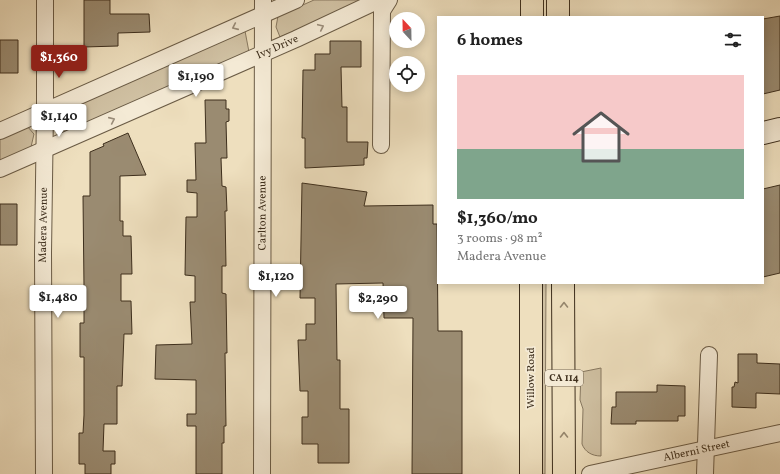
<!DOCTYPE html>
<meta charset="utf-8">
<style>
:root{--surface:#fff;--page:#f2f2f2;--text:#222;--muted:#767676;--line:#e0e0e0;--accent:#8f2418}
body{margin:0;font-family:Vollkorn,serif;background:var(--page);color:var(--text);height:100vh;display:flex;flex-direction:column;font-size:15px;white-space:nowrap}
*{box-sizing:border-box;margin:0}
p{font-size:13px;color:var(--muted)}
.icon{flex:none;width:22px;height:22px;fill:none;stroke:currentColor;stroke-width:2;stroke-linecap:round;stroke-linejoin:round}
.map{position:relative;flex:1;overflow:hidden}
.sheet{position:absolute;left:437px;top:16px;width:327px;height:268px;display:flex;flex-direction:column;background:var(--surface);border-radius:0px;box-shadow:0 2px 10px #0003}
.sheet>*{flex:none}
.needle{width:26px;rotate:338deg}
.controls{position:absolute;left:389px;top:12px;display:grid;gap:8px}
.controls a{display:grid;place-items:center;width:36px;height:36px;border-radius:50%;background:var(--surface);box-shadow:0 2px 10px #0003;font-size:20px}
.price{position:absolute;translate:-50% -34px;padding:0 9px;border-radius:4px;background:#fff;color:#222;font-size:13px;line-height:26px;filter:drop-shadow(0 1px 2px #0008)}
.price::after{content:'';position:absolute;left:50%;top:24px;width:12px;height:9px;margin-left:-6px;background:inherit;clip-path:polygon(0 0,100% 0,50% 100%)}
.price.active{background:var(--accent);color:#fff}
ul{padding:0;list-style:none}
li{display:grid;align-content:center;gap:8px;height:212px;padding:0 20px}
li+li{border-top:1px solid var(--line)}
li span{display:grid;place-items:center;height:124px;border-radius:0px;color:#555}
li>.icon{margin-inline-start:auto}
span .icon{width:72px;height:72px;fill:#fffc;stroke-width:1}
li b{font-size:17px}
h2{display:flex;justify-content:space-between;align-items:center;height:48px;padding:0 20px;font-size:17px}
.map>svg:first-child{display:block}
</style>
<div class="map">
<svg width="780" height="474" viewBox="0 0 780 474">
<rect width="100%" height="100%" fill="#eedfbe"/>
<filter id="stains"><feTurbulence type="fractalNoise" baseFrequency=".005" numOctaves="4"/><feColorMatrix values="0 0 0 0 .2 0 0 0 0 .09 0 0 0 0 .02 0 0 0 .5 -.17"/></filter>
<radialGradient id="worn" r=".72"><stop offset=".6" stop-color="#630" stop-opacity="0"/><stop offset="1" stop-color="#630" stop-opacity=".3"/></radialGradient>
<path fill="#d0c1a3" stroke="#877860" d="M314,0H367L280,37L276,27L278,16Z
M245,31L249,52L62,133L56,123L60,111Z
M27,126L34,134L31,147L0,161V138Z
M536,283H546L545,474H537Z
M601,368V456C592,456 585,452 582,444L583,409L580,400L581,372Z"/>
<path fill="#9a8b71" stroke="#3e2f1d" d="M84,0H110V14H149L150,32L118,33V46L84,47Z
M780,16V90L763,94V19Z
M0,40H18V73H0Z
M330,41H361V67H341L342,107H347V142H368L367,158H364V165L305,168V138H302L303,70H315V54H330Z
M205,100H226V109H229V121L226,122L227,158H221L222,186L226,187L227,211H225L226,266H222V293L226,294L227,353H225L226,426H224V443H222V474H196V426H187V414H196V380L155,379L156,345L192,344L190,302H195V276L185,275L186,217H197V193L187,192V180H196L195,143H206Z
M128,133L146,175L120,176V221H123V236H131L132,274H121V301H131L132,334H124L122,386H117V424H104L103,451H115V464H111V474H85V464H79V433H83L84,415V357H80V323H84V287L83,196H90V152L104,146L103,144Z
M302,183L367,192L364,206L433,205V224H437L438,331H462V474H412L413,318H384L383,283L336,284L337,360H340V409H349V463H318V444H302V417H308V391H300L298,340H306V324H315V298H300Z
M780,185V273L763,277V189Z
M0,204H17V245H0Z
M738,354H757V363L780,364V394L756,393V408L732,407V387H734L735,382L738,383Z
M657,385L685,386V416H678V421H636V424H611L612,407H616V392H657Z"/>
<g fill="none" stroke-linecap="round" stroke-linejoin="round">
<g stroke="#6a5b45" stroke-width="18">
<g id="street">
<path d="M0,131L296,0"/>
<path d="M381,145L382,11L389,0"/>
<path id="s1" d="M0,169L296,39L379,0"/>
<path id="s2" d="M44,474L43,253L45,110V0"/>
<path id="s3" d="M262,474L263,0"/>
<path id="s4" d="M590,474L780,433"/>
<path d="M705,474L709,355"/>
</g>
</g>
<g stroke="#3e2f1d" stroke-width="24">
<path id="secondary" d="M763,133L780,129"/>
</g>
<g stroke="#3e2f1d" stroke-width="24">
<path id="primary" d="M532,17V0
M558,17V0
M563,283L564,474
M531,474V283"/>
</g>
<use href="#street" stroke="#f4ead5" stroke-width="16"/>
<use href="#secondary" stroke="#f4ead5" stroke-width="22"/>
<use href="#primary" stroke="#eedfbe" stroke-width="22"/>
</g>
<defs><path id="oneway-chevron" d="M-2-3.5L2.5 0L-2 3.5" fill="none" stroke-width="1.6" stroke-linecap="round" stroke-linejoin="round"/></defs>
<g stroke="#998c79">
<use href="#oneway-chevron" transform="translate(235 27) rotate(156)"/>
<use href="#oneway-chevron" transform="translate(321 27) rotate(-25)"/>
<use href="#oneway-chevron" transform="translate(112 120) rotate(-24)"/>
</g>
<g stroke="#96876e">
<use href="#oneway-chevron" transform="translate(564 305) rotate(-90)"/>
<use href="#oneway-chevron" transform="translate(564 435) rotate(-90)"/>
</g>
<g text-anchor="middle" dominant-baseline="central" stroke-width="3.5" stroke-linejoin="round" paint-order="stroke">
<rect fill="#f4ead5" stroke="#756754" stroke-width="1" x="545" y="370" width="38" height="16" rx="3"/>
<g font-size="10" font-weight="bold" fill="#3e2f1d">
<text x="564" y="378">CA 114</text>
</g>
<g font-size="11" fill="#3e2f1d" stroke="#f4ead5">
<text stroke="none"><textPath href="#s1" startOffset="303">Ivy Drive</textPath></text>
<text stroke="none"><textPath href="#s3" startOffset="261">Carlton Avenue</textPath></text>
<text stroke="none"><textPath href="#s2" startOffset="249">Madera Avenue</textPath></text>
<text transform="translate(531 378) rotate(-90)">Willow Road</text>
<text stroke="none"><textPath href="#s4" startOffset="109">Alberni Street</textPath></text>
</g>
</g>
<rect width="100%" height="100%" filter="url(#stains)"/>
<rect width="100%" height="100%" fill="url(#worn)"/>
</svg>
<div class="controls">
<a><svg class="needle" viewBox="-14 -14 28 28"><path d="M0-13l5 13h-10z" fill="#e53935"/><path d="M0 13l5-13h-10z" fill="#767676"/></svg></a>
<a><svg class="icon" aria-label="locate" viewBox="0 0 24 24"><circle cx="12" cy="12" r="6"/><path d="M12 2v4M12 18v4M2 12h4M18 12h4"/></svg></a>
</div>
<b class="price active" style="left:59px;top:79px">$1,360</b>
<b class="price" style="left:196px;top:98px">$1,190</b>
<b class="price" style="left:59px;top:138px">$1,140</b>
<b class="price" style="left:276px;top:298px">$1,120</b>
<b class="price" style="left:58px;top:319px">$1,480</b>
<b class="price" style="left:378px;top:320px">$2,290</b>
<section class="sheet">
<h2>6 homes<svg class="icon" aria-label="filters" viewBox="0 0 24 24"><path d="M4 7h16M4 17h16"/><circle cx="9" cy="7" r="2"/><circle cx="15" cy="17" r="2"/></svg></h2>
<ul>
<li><span style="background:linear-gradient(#f6c9c9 60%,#7fa58c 0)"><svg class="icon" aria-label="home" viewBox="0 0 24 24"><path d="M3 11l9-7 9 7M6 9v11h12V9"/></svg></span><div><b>$1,360/mo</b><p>3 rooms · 98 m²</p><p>Madera Avenue</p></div></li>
</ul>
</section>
</div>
